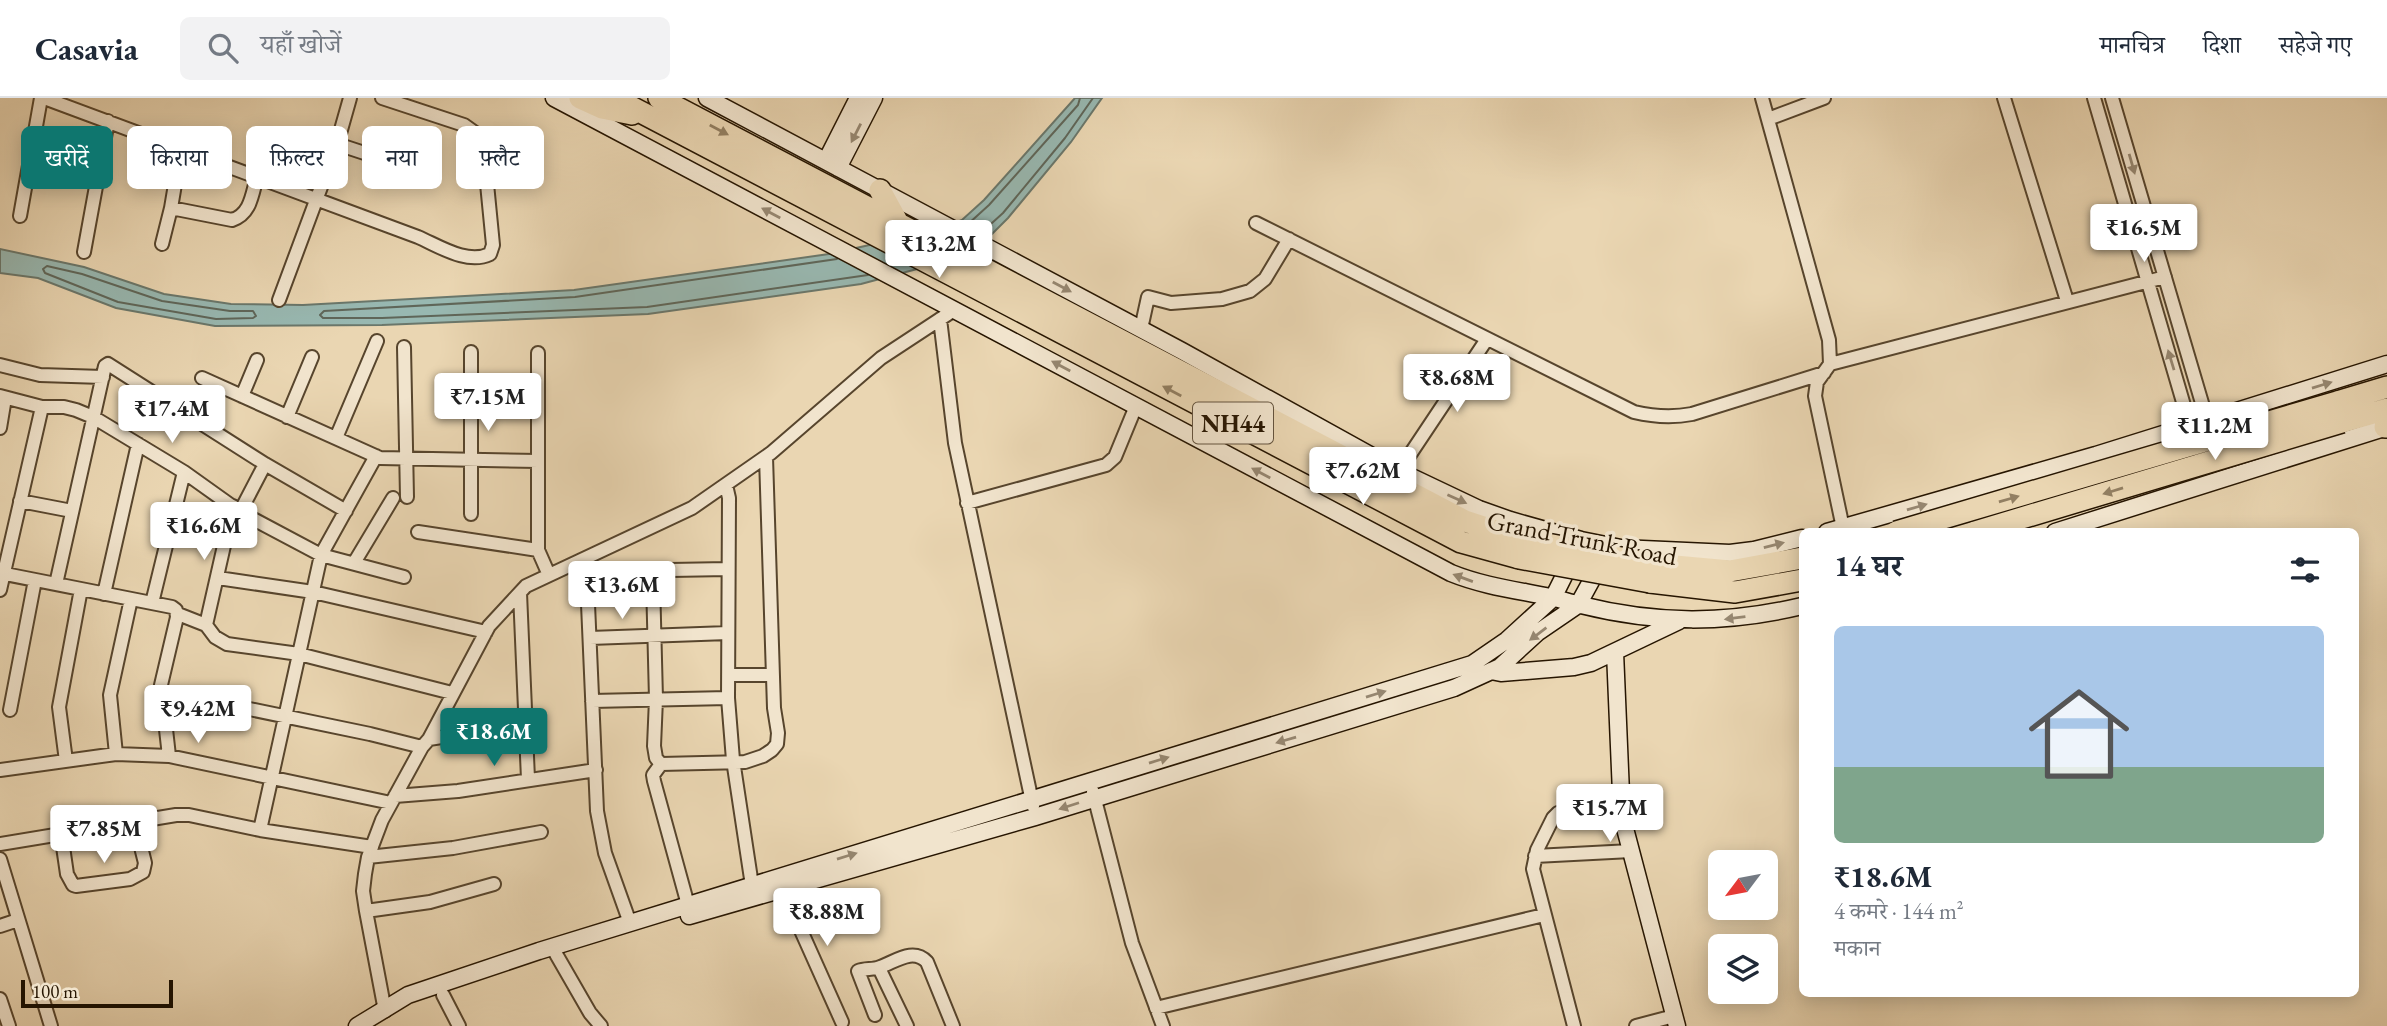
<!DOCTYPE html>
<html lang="hi">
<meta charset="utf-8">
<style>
:root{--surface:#fff;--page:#f2f2f3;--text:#1f2937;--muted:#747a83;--line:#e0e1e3;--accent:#0f766e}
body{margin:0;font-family:"EB Garamond","Noto Serif Devanagari",serif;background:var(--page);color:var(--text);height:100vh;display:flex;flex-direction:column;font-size:26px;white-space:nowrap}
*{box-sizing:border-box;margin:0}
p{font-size:23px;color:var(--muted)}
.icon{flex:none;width:38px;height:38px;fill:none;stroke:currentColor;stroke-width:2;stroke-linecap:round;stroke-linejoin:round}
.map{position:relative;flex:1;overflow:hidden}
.drawer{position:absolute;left:1799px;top:430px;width:560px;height:469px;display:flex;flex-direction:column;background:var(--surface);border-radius:10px;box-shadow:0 4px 18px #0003}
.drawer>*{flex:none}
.top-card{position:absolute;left:21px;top:28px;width:665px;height:63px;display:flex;gap:14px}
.needle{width:46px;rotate:238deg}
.buttons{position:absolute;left:1708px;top:752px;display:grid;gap:14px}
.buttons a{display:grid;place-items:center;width:70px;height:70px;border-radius:10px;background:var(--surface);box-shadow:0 4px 18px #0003;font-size:35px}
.scale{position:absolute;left:21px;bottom:18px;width:152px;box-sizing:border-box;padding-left:7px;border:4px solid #261501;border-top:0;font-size:19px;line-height:24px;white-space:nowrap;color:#261501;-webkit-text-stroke:5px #f1e4cd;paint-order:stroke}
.price{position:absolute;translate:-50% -60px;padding:0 16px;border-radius:7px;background:#fff;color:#222;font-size:23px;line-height:46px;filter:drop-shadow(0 2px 4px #0008)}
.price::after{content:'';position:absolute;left:50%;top:42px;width:21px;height:16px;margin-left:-10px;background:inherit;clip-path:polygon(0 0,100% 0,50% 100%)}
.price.active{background:var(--accent);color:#fff}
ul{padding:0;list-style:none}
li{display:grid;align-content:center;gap:14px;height:371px;padding:0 35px}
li+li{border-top:2px solid var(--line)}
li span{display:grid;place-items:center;height:217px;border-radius:10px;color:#555}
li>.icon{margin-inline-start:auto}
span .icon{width:126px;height:126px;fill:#fffc;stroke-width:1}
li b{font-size:30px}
h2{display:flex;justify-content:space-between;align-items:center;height:84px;padding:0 35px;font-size:30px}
.pill{padding:0 24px;border-radius:10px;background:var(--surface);box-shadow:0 4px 18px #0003;font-size:24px;line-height:63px}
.pill.active{background:var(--accent);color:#fff}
header{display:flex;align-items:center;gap:42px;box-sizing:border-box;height:98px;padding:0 35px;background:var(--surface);border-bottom:2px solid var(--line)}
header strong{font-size:33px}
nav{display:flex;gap:38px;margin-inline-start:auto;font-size:24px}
.search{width:490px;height:63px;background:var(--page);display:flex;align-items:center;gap:18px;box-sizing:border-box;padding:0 24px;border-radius:10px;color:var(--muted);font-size:26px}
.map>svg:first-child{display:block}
</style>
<header>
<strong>Casavia</strong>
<div class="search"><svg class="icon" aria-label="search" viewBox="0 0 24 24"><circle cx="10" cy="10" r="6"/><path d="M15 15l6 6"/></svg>यहाँ खोजें</div>
<nav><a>मानचित्र</a><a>दिशा</a><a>सहेजे गए</a></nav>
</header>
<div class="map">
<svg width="2387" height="928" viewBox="0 0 2387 928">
<rect width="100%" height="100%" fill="#ead6b2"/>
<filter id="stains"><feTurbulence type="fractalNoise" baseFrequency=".00286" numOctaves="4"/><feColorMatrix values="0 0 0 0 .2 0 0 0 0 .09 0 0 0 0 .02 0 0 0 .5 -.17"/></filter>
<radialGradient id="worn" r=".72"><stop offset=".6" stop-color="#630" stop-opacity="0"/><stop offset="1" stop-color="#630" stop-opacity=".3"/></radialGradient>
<path fill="#98b8b1" stroke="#6a776b" stroke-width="2" d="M1075,0H1102L1071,44L1008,120L989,139L947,163L861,186L648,216L382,227L215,228L116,210L38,180L0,175V151L84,169L164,196L231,206L303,207L574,192L829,156L937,132L962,122L984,102Z"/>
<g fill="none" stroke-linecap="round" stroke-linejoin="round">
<path stroke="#5f6659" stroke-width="2" d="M967,127L989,107L1078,7L1080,0
M981,135L1003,115L1065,40L1093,0
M837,161L575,199L324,213L320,217L323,220H382L647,209L868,177
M47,168L82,176L162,203L230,213H253L256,218L253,220L216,221L118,204L45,175L43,171Z"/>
<g stroke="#57452d" stroke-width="16">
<path id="street" d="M44,0L418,139C439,148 467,167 490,156L493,147L483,45L478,37L464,27L382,0
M1762,0L1829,242L1830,266L1817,284L1815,298L1843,430
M2004,0L2067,203
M2094,0L2190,328
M2112,0L2207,322
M1768,21L1824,0
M337,46L422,74
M171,110L232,122C251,116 252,96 257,79
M20,118L41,0
M1256,125L1634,314C1655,319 1672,320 1692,316L1824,275
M162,146L171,110L181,51
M84,154L108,23
M279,202L337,46L350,0
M940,221L955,345L1033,708
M1141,231L1148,199L1171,205L1222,201L1250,193L1265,181L1289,141
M404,249L407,399
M471,254V416
M538,255V452L549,477
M1830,266L2165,179
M0,267L40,277L103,279
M202,280L380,360L538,363
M0,298L42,309H64L76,312L93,319L184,374L240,414L321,457L404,479
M242,298L257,262
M287,319L312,259
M0,330L5,300
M336,340L377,243
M1399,373L1487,241
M726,387L729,400L728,600L733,662L753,794
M20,403L72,413
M967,405L1106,367L1115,359L1136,308
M240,414L265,366
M418,434L538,452
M586,460L597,713L605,755L630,825
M354,465L393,400
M728,471L670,472L655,475L653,483L656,601L654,648L656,660L661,666L745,664L763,658L772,652L777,646L778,635L774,610L766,359
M0,475L172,509L176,512L177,519L161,587L169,658
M218,480L313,494L486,534
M56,486L105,268L108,266L265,366L346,413
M0,492L42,309
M520,495L528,681
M104,496L138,346
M152,505L184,374
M178,516L206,527L215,539L227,546L299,556L452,595
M206,527L233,408
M590,540L728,535
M728,577H773
M201,601L370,636L422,649
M592,603L728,600
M10,612L35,482
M429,641L524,626
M116,656L110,597L131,501
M66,663L59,609L81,491
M661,666L653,677L654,683L688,807
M0,672L116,656L169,658L391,705
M1093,694L1132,845L1163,928
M395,698L458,693L596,672
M260,732L321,457L376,358
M61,735L67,776L73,787L76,788L130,781L143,774L145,765L135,725
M0,746L176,717H189L260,732L372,749
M1535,758L1631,753
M368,759L453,750L541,734
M0,761L51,928
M782,790L842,924
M366,813L430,804L494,786
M0,828L18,822
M552,849L590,915L601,928
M879,870L907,928
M443,897L459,928
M0,901L9,928
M1156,910L1544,817
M385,913L366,813L363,793L365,776L368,759L382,722L422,649L429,641L489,528L526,488L692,410L771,355L881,260L954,212
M875,917L858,873C865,870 873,872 880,869C895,864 913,849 927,864L953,928
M1574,928L1533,771L1537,752L1553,720L1558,715L1569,711L1621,710
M1636,928L1674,918"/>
</g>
<g stroke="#261501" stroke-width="19">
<path id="secondary" d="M554,0L1451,475C1483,488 1516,492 1550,499C1560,501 1570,505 1581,507C1657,526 1726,526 1802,508
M707,0L1182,253L1399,373L1479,411L1510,422L1581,442L1621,450L1730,455L1754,452L1802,440
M826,63L858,0
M838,70L874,0
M1827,434L2096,357L2387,266
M2055,434L2387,329
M1615,554L1622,719L1677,928
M1491,573L1501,575L1574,569L1591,565L1679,523
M689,818L1035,719L1454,590L1500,569L1537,535L1578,507L1601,465
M357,928L408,897L539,853L1472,566L1507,542L1553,500L1573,460"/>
</g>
<g stroke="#261501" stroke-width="24">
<path id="highway" d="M580,0L602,10L632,16
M614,0L1461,444L1519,460
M659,0L1465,423L1520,441
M880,92L898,125
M2337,304L2387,289
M2342,324L2387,311
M2385,329H2387
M1653,466L1730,473L1802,460
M1650,484L1735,494L1802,482"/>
</g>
<use href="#street" stroke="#f1e4cd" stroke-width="12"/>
<use href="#secondary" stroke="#f1e4cd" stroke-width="16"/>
<use href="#highway" stroke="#ead6b2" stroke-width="21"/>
<g stroke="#261501" stroke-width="24" stroke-linecap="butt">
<path id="highway-bridge" d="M1896,434L2337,304
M1975,434L2342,324
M1520,441L1653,466
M1519,460L1650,484"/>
</g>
<use href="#highway-bridge" stroke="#ead6b2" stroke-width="21"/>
</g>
<defs><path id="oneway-solid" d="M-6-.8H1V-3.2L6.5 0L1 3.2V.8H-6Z" transform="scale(1.75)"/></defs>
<g fill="#927f62">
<use href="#oneway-solid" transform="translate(719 32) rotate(28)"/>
<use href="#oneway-solid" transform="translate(1172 293) rotate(-152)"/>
<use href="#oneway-solid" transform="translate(2113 393) rotate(163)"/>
<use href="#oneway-solid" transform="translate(2009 401) rotate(-16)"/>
</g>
<g fill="#968771">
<use href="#oneway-solid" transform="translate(856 35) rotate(117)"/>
<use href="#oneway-solid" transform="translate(2132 66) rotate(74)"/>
<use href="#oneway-solid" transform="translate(771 115) rotate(-152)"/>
<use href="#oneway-solid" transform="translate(1062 189) rotate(28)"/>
<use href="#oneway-solid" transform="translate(2171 262) rotate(-107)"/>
<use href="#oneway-solid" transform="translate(1061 268) rotate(-152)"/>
<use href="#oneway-solid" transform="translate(2322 287) rotate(-17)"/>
<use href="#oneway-solid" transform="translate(1261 375) rotate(-152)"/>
<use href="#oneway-solid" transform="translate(1457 401) rotate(24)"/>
<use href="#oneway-solid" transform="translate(1917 409) rotate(-16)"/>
<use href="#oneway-solid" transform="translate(1774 447) rotate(-14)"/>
<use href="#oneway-solid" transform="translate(1463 480) rotate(-160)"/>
<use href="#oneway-solid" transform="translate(1735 520) rotate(173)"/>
<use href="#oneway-solid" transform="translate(1538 536) rotate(143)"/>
<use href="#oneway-solid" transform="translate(1376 596) rotate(-17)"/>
<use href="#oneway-solid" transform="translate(1286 642) rotate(164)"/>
<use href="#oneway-solid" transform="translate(1159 662) rotate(-17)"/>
<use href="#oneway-solid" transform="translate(1069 708) rotate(162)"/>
<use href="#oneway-solid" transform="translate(847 758) rotate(-17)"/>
</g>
<g text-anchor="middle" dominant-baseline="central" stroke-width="7" stroke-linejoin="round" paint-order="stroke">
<rect fill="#f1e4cd" stroke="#63533e" stroke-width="2" x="1193" y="304.5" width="80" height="41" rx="5"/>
<g font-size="24" font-weight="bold" fill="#261501">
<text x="1233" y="325">NH44</text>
</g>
<g font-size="26" fill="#261501" stroke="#f1e4cd">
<text transform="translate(1582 440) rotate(11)">Grand Trunk Road</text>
</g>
</g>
<rect width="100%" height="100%" filter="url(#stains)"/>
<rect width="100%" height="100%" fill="url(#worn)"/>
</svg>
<div class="buttons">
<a><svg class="needle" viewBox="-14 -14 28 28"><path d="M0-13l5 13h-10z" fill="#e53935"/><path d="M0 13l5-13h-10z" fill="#747a83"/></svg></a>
<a><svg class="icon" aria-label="layers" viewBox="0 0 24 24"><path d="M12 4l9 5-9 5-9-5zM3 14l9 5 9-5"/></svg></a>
</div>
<div class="scale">100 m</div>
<b class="price" style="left:2144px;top:166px">₹16.5M</b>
<b class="price" style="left:939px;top:182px">₹13.2M</b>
<b class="price" style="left:1457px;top:316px">₹8.68M</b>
<b class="price" style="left:488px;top:335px">₹7.15M</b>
<b class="price" style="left:172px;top:347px">₹17.4M</b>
<b class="price" style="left:2215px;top:364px">₹11.2M</b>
<b class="price" style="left:1363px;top:409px">₹7.62M</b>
<b class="price" style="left:204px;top:464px">₹16.6M</b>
<b class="price" style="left:622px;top:523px">₹13.6M</b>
<b class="price" style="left:198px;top:647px">₹9.42M</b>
<b class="price active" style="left:494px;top:670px">₹18.6M</b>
<b class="price" style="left:1610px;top:746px">₹15.7M</b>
<b class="price" style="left:104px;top:767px">₹7.85M</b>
<b class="price" style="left:827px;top:850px">₹8.88M</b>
<div class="top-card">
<a class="pill active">खरीदें</a>
<a class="pill">किराया</a>
<a class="pill">फ़िल्टर</a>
<a class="pill">नया</a>
<a class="pill">फ़्लैट</a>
</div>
<section class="drawer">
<h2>14 घर<svg class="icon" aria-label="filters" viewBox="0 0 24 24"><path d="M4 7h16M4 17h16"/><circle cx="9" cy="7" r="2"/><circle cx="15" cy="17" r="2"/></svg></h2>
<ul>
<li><span style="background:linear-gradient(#a9c7e8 65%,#7fa58c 0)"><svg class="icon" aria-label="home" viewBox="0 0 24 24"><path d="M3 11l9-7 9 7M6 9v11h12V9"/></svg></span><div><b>₹18.6M</b><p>4 कमरे · 144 m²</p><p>मकान</p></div></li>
</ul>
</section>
</div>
